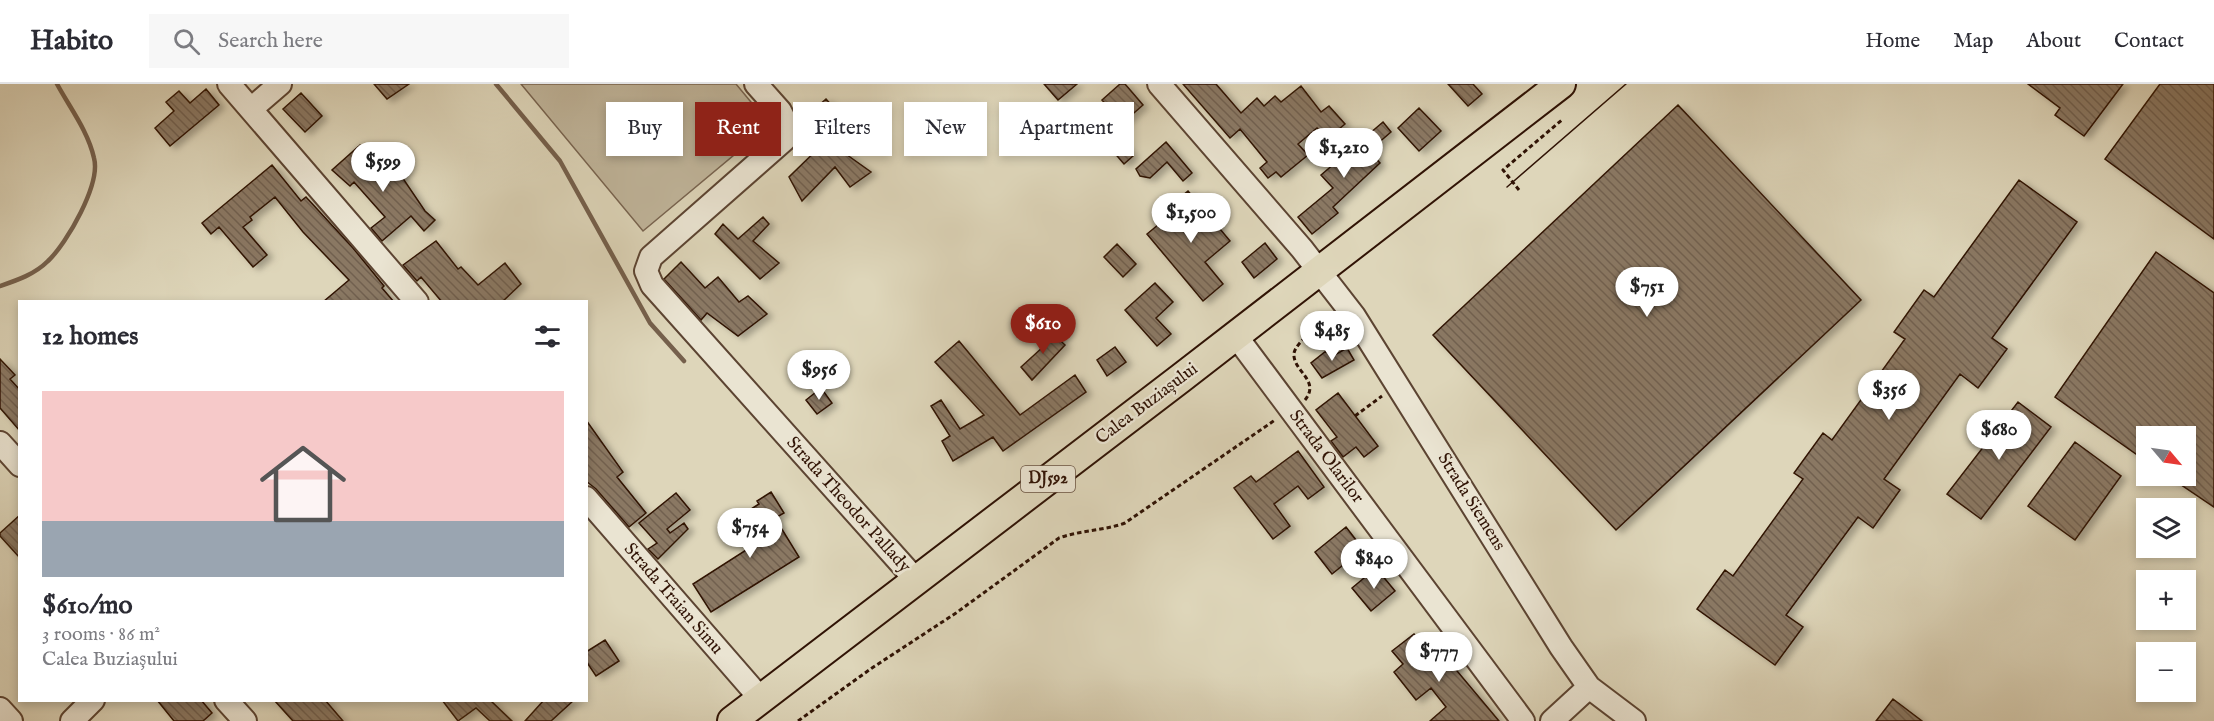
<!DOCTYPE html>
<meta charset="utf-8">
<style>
:root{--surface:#fff;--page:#f7f7f7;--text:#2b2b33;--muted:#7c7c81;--line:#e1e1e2;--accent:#8f2418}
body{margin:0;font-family:"IM FELL English",serif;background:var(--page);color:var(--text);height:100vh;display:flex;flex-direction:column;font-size:22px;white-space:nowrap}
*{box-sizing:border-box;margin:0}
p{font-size:20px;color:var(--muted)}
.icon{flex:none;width:33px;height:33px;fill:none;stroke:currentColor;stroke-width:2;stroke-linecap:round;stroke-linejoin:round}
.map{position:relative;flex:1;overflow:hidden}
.panel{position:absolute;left:18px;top:216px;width:570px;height:402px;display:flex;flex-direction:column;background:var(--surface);border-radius:0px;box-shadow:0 3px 9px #0003}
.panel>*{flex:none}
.top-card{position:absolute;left:606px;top:18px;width:570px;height:54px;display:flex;gap:12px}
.needle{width:39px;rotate:119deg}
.fabs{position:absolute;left:2136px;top:342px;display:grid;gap:12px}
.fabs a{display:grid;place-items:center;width:60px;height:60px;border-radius:0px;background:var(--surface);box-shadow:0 3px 9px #0003;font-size:30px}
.price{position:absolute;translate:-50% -51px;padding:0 14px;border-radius:21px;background:#fff;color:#222;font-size:20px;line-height:39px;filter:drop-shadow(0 2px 3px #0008)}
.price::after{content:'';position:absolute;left:50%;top:36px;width:18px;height:14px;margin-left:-9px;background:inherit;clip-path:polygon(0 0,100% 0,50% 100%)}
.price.current{background:var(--accent);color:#fff}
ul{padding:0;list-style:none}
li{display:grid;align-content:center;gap:12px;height:318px;padding:0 24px}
li span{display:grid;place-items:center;height:186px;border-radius:0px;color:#555}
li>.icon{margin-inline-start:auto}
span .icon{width:108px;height:108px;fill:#fffc;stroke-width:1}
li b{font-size:26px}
h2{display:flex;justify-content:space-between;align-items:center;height:72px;padding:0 24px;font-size:26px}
.chip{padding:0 21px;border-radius:0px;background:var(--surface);box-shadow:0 3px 9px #0003;font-size:21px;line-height:54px}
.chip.current{background:var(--accent);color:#fff}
header{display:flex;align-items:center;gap:36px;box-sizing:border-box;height:84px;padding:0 30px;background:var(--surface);border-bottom:2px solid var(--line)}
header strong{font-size:28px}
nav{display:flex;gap:33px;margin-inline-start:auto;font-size:21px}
.search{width:420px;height:54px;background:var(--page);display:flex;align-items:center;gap:15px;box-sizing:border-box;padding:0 21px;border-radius:0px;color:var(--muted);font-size:22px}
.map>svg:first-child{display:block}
</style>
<header>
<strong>Habito</strong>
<div class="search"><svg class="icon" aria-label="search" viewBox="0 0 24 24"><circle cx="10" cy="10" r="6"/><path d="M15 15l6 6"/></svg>Search here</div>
<nav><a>Home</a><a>Map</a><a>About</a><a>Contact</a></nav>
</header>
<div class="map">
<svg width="2214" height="637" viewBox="0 0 2214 637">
<defs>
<pattern id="building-back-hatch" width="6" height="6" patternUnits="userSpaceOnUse" patternTransform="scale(1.5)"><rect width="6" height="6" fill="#8a7863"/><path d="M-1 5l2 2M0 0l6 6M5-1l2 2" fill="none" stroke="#716150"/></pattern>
<filter id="shadow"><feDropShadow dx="5.5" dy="3" stdDeviation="3" flood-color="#0004"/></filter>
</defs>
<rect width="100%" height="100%" fill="#ded6ba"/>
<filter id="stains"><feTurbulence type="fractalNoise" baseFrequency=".00333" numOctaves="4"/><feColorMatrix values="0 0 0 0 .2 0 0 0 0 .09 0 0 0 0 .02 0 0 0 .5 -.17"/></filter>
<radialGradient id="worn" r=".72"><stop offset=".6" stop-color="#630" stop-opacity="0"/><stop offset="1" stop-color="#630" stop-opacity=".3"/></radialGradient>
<path fill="#c0b59b" stroke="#786450" stroke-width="1.5" d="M521,0H736L770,41L643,147Z"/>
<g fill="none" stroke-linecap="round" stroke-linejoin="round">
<path stroke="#75604c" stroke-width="4.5" d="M496,0L560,77L650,239L684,277
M0,202C18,196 35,190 48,177C67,159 101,100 94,74C88,47 70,24 57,0"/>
</g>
<path fill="url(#building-back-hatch)" stroke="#301305" stroke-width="1.5" filter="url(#shadow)" d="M374,0H409L387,15Z
M1044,0H1077L1058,16Z
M1120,0H1125L1143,21L1109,51L1099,39L1112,27L1102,16Z
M1183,0H1216L1241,29L1257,14L1264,22L1275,12L1281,18L1301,2L1321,28L1329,22L1345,40L1327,55L1317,44L1298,60L1308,71L1281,93L1276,88L1268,94L1260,84L1267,78L1240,45L1230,54Z
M1448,0H1473L1482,10L1468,22Z
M2028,0H2123L2084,52L2055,31L2060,24Z
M2160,0H2214V155L2105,75Z
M206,5L219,21L170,62L155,44L174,27L166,18L179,7L190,19Z
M301,9L322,32L305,48L283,25Z
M826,15L842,33L816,56L800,42V38Z
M1678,21L1861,216L1616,446L1433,251Z
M1419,24L1441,47L1419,67L1398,44Z
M1383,38L1391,48L1369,67L1380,79L1333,123L1338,129L1312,150L1298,133L1333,104L1321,91Z
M1116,51L1133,72L1124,80L1106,59Z
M829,54L843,68L871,88L850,103L835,83L802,117L789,93Z
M1166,58L1192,89L1183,97L1167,78L1150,94L1140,92L1136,85Z
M360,61L388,95L398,87L425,127L435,136L424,147L411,132L382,157L371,144L385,133L354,98L350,102L332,86Z
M272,81L301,117L306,113L353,164L384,202L382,204L394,218H323L349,196L303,148L275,113L250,133L252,136L243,143L267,171L253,183L219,143L211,150L202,139Z
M2019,96L2077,138L1992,254L2007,265L1978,304L1960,290L1884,395L1900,406L1873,444L1858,433L1786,531L1803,543L1775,581L1697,525L1725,486L1733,492L1803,395L1794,389L1823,349L1832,356L1905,255L1894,248L1924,206L1934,213Z
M1188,107L1230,157L1205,178L1223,200L1203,217L1147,150L1182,121L1177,116Z
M763,133L769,140L753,157L779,179L760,195L715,150L723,140L738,155Z
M436,157L458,185L461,183L478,201L505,179L521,200L502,218H442L421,193L417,197L403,181Z
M1265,159L1277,175L1254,194L1242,178Z
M1117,160L1136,180L1123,193L1104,173Z
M2156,168L2214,209V423L2168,392H2186V352H2146V377L2055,313Z
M681,178L705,204L718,193L739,218L748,212L767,230L738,252L707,229L701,236L664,195Z
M1155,199L1173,218L1156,234L1171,250L1157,262L1125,226Z
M1049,246L1065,261L1032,296L1021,283L1044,262L1039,256Z
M959,257L1020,331L1075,291L1086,308L1003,367L993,353L953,377L942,357L950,352L931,322L941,316L960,345L984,331L935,278Z
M1115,263L1126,278L1107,292L1097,276Z
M1347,264L1354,276L1322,294L1311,279L1326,267L1331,273Z
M0,275L15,291L10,295L20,306V347L0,324Z
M821,304L832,319L817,330L806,316Z
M1338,309L1378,362L1364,373L1356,363L1343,373L1331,357L1337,353L1316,326Z
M2018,318L2051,343L1981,435L1947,410Z
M586,336L623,388L617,393L646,429L629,443L596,405L586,397Z
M2075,358L2121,392L2075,456L2028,422Z
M1298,367L1324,403L1308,415L1298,402L1274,420L1290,442L1273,455L1234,404L1251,392L1256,398Z
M771,408L784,429L775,434L799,473L711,528L693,500L765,454L748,427L759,420L757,417Z
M676,409L690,426L667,445L670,449L684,439L688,445L658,475L648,465L657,459L639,439Z
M20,431V474L0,452V449Z
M1346,443L1363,465L1332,490L1315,468Z
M1376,484L1395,507L1371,527L1352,504Z
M1414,550L1434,575L1442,569L1499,637H1430L1446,623L1431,604L1416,616L1394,588L1403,580L1392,567Z
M605,556L619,577L596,592L586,577V568Z
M1893,615L1922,637H1876Z
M157,616H201L212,629L203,637H174Z
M274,616H325L343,637H293Z
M442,616H490L512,637H490L476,624L458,637Z
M544,616H574L551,637H525Z"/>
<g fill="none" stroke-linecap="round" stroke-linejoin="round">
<g stroke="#5c4432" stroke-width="26">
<path id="minor" d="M229,0L417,218
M756,0L780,27L787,41L784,56L651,173L646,187L652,201L915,495
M1159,0L1302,165L1354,232L1561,563L1589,603L1634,637
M251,25L280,0
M1236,252L1523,637
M0,359L20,381
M586,414L761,615
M226,616L245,637
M0,625L11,637
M72,637L93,616
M1552,637L1589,603"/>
</g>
<g stroke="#301305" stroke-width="32">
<path id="major" d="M732,637L1181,294L1561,0"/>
</g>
<path stroke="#301305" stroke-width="3" stroke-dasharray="4.5 3" stroke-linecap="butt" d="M1519,106L1503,86L1563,35
M1305,316C1321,296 1292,287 1294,269C1296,258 1321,240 1330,232
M1355,332L1382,312
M798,637L872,584L956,529L1059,454C1081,446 1103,447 1125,439L1275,336"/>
<use href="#minor" stroke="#eae4d2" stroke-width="22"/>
<use href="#major" stroke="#ded6ba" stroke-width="28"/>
<path stroke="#301305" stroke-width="1.5" d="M1507,103L1626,0"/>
</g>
<g text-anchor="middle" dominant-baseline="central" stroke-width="4.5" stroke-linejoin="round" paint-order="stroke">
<rect fill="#eae4d2" stroke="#685242" stroke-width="1.5" x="1021" y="382" width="54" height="26" rx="4.5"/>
<g font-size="16" font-weight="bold" fill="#301305">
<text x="1048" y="395">DJ592</text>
</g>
<g font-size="18" fill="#301305" stroke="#eae4d2">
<text transform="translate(1147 320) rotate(-37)">Calea Buziașului</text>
<text transform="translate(1326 373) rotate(53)">Strada Olarilor</text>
<text transform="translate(1471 418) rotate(58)">Strada Siemens</text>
<text transform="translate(848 421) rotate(48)">Strada Theodor Pallady</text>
<text transform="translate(673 515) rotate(49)">Strada Traian Simu</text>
</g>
</g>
<rect width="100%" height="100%" filter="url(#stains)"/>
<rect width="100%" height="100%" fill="url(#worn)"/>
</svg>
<div class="fabs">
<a><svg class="needle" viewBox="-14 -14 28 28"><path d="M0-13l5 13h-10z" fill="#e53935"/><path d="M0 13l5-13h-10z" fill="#7c7c81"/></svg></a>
<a><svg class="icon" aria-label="layers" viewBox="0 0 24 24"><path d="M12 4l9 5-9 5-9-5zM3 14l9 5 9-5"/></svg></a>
<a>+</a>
<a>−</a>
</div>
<b class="price" style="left:1344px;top:95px">$1,210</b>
<b class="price" style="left:383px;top:109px">$599</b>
<b class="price" style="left:1191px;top:160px">$1,500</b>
<b class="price" style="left:1647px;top:234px">$751</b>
<b class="price current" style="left:1043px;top:271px">$610</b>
<b class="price" style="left:1332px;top:278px">$485</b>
<b class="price" style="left:819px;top:317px">$956</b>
<b class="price" style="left:1889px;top:337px">$356</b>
<b class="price" style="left:1999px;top:377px">$680</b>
<b class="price" style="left:750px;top:475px">$754</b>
<b class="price" style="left:1374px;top:506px">$840</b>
<b class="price" style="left:1439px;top:599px">$777</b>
<div class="top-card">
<a class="chip">Buy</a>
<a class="chip current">Rent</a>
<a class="chip">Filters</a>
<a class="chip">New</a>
<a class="chip">Apartment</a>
</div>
<section class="panel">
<h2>12 homes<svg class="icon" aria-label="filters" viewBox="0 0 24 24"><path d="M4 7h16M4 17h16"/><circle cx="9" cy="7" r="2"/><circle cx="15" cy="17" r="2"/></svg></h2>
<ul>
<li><span style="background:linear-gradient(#f6c9c9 70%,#9aa5b1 0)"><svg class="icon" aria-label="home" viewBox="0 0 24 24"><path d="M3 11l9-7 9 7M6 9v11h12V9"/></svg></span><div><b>$610/mo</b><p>3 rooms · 86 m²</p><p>Calea Buziașului</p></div></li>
</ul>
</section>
</div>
